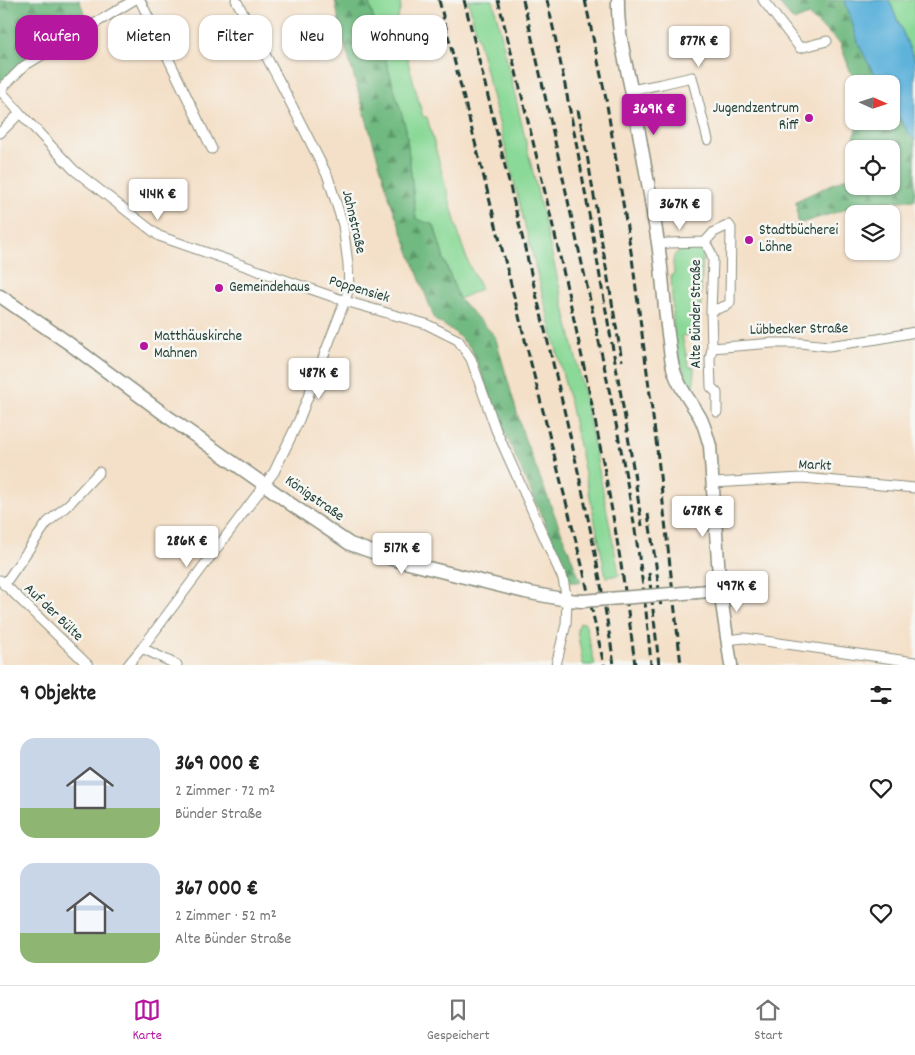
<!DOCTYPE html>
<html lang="de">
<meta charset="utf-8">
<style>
:root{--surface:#fff;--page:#f2f2f2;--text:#222;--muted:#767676;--line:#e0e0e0;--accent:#b5179e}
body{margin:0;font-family:Dekko,sans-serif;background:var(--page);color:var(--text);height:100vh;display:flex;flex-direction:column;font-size:19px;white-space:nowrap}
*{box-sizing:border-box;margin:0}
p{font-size:16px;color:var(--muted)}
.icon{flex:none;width:28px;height:28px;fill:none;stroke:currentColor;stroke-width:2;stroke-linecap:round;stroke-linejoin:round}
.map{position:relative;height:665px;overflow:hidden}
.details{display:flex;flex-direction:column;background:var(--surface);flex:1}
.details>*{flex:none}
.top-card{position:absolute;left:15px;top:15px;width:500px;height:45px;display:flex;gap:10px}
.needle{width:32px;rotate:93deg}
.tools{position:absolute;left:845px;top:75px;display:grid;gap:10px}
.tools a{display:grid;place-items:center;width:55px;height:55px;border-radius:10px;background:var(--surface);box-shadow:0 1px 4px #0004;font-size:25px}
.price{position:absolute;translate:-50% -42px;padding:0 11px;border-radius:5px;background:#fff;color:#222;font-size:16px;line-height:32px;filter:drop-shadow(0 1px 2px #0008)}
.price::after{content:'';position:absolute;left:50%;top:30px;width:15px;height:11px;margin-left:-8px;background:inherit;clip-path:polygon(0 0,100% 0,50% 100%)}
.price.selected{background:var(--accent);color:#fff}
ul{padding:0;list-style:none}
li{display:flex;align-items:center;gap:15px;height:125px;padding:0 20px}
li span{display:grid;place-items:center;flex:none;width:140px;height:100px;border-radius:15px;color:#555}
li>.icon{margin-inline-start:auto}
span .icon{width:60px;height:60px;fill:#fffc;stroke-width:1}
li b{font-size:21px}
h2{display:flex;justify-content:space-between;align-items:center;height:60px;padding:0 20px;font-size:21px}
.tag{padding:0 18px;border-radius:15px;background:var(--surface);box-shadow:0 1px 4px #0004;font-size:18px;line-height:45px}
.tag.selected{background:var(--accent);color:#fff}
.tabs{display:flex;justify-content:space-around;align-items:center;height:70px;border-top:1px solid var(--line);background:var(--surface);font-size:14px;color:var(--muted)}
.tabs a{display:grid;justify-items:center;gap:2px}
.tabs .selected{color:var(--accent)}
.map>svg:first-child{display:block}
</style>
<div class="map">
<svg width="915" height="665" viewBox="0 0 915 665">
<defs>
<pattern id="forest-firs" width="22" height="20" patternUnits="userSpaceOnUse" patternTransform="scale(1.25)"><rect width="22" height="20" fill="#70b980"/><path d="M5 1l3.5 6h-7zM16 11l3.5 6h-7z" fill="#5b986a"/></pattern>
</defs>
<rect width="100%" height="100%" fill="#f6f6f2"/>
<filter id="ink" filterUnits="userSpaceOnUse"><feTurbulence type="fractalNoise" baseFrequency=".02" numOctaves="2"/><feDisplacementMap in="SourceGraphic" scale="10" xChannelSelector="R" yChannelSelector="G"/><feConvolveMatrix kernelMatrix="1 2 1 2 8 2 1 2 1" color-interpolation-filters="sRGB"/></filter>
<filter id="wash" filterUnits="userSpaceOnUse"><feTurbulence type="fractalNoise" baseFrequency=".0096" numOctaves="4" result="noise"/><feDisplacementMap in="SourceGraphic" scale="20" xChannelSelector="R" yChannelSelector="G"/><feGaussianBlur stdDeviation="1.12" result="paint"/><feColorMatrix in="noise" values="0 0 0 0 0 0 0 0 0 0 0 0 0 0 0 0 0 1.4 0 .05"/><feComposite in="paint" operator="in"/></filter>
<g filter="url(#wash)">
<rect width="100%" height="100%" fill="#f4e0c8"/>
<path fill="#8bd998" stroke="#558b66" d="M368,0H399L401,7L397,20L423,117H427L460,239L469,265L481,289L459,299L444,259L434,225L416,219L406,129Z
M468,0H493L584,393L617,563L619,575L606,577L590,497L569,399Z
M889,0H915V61Z
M685,246H696L703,253L699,334L682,336L689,367H694V392L681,365L674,337L671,275L674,274C673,263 670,252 684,250Z
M580,623H585L595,665H583L577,630Z"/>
<path fill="url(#forest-firs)" stroke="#487b5a" d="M0,0H79L89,23L23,61L0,82Z
M335,0H368L406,129L416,219L434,225L444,260L459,299L495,336L524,437L581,582H571L505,433L471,348L452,330L435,320L390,200L341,32Z
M776,0H845L859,45L879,84H855L840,43L808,15L794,21Z
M891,106L911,136L915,140V200L866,203L798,224L796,201L854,174V186H891V149H857L853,141L858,121H891Z"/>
<path fill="#5fb3db" stroke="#3f7888" d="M845,0H889L915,61V140L911,136L891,106V84H879L859,45Z"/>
</g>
<g filter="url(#ink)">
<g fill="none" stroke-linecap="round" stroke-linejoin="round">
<g stroke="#8a8e7e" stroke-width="11">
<path id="street" d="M140,0L212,149
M763,0L800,48L827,41
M0,90L20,113L74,170L159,236L345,301L426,324L458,340L471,359L496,430L563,579L567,600L566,624L556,665
M0,90L24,66L134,0
M631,90L662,84L692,77L708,140
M0,133L20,113
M705,242L711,253L713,260L711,311L712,348L710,359L711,387L717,393V412
M658,245L668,243L705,242L714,232L729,225L731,228L730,302L728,305L711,311
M712,348L772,343H800L828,346L878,339L915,332
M713,483L802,478L915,488
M0,580L88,665
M4,585L47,523L70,503L99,472
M727,640L744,638L915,662
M142,648L177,665
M128,665L142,648L274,472L299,420L345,301L349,288L348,264L343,225L328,177L281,84L236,0"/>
</g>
<g stroke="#8a8e7e" stroke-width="15">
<path id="secondary" d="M618,0C617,31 626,63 632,94C641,143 650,193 658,243C663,276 664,309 669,341C670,351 671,362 674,371C679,388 691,402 700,417C705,427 707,436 710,446L720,590L731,665
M0,296L67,342L171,419L265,485L292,505L350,544L392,559L525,592L567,600L582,601
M697,592L720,590"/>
</g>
<use href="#street" stroke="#fff" stroke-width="9"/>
<use href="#secondary" stroke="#fff" stroke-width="12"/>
<path stroke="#1f3d34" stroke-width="3" stroke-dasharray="8 4" stroke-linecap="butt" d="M439,0L583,569L604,665
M464,0C489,99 513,199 537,298C567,419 596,541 614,665
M498,0C523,99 547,198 569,297C596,420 620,540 635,665
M523,0C545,92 564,185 585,277C613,406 641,533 651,665
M547,0C569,98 586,196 603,294C617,372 631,449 642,526
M585,0L606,99L632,258L656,440L681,665
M578,110L587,155L622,361
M648,514L656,565L661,608
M649,573L659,665"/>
<g stroke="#8a8e7e" stroke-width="15" stroke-linecap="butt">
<path id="secondary-bridge" d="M582,601L697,592"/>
</g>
<use href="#secondary-bridge" stroke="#fff" stroke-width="12"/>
</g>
</g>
<g fill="#b5179e" stroke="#f6f6f2" stroke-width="2">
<circle cx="809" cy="118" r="5"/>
<circle cx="749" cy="240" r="5"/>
<circle cx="219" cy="288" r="5"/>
<circle cx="144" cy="346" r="5"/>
</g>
<g text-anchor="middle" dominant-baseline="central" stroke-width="5" stroke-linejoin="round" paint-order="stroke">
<g font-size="15" fill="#1f3d34" stroke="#f6f6f2" text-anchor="start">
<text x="799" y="109" text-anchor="end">Jugendzentrum<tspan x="799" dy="17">Riff</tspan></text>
<text x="759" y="231">Stadtbücherei<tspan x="759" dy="17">Löhne</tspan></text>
<text x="229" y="288">Gemeindehaus</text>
<text x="154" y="337">Matthäuskirche<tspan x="154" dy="17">Mahnen</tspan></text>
</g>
<g font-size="15" fill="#1f3d34" stroke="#f6f6f2">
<text transform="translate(353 222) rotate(77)">Jahnstraße</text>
<text transform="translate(359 290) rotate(17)">Poppensiek</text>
<text transform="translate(697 314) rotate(-90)">Alte Bünder Straße</text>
<text transform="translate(799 330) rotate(-1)">Lübbecker Straße</text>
<text transform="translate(815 466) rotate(3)">Markt</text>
<text transform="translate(314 499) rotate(35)">Königstraße</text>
<text transform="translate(53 613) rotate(44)">Auf der Bülte</text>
</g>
</g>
</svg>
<div class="tools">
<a><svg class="needle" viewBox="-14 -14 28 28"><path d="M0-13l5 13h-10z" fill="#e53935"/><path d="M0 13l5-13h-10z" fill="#767676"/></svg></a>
<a><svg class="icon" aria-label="locate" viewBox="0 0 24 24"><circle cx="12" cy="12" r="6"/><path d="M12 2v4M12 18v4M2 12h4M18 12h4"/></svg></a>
<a><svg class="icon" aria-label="layers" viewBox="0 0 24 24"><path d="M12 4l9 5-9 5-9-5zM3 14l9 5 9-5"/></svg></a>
</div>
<b class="price" style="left:699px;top:68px">877K €</b>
<b class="price selected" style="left:654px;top:136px">369K €</b>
<b class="price" style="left:158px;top:221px">414K €</b>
<b class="price" style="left:680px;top:231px">367K €</b>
<b class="price" style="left:319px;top:400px">487K €</b>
<b class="price" style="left:703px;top:538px">678K €</b>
<b class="price" style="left:187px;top:568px">286K €</b>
<b class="price" style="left:402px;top:575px">517K €</b>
<b class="price" style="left:737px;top:613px">497K €</b>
<div class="top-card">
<a class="tag selected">Kaufen</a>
<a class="tag">Mieten</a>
<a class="tag">Filter</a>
<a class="tag">Neu</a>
<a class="tag">Wohnung</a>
</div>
</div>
<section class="details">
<h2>9 Objekte<svg class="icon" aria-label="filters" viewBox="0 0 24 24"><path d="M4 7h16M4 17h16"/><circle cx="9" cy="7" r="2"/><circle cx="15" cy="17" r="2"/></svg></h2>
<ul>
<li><span style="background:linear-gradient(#c9d6e8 70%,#8fb573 0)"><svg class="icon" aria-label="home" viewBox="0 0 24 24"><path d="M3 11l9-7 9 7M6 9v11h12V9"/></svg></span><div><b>369 000 €</b><p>2 Zimmer · 72 m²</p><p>Bünder Straße</p></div><svg class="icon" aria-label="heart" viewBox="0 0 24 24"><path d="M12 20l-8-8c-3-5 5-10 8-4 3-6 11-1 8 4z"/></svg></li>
<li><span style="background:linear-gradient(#c9d6e8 70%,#8fb573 0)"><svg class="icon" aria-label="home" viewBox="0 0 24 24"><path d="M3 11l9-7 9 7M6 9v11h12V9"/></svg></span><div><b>367 000 €</b><p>2 Zimmer · 52 m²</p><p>Alte Bünder Straße</p></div><svg class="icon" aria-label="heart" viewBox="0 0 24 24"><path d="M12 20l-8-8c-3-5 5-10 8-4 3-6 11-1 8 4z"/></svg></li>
</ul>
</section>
<nav class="tabs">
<a class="selected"><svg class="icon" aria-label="map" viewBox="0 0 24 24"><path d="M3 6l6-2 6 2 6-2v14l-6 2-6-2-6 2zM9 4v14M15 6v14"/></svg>Karte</a>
<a><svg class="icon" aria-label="saved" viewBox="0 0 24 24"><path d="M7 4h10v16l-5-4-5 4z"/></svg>Gespeichert</a>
<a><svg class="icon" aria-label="home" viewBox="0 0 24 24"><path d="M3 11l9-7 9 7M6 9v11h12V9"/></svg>Start</a>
</nav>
